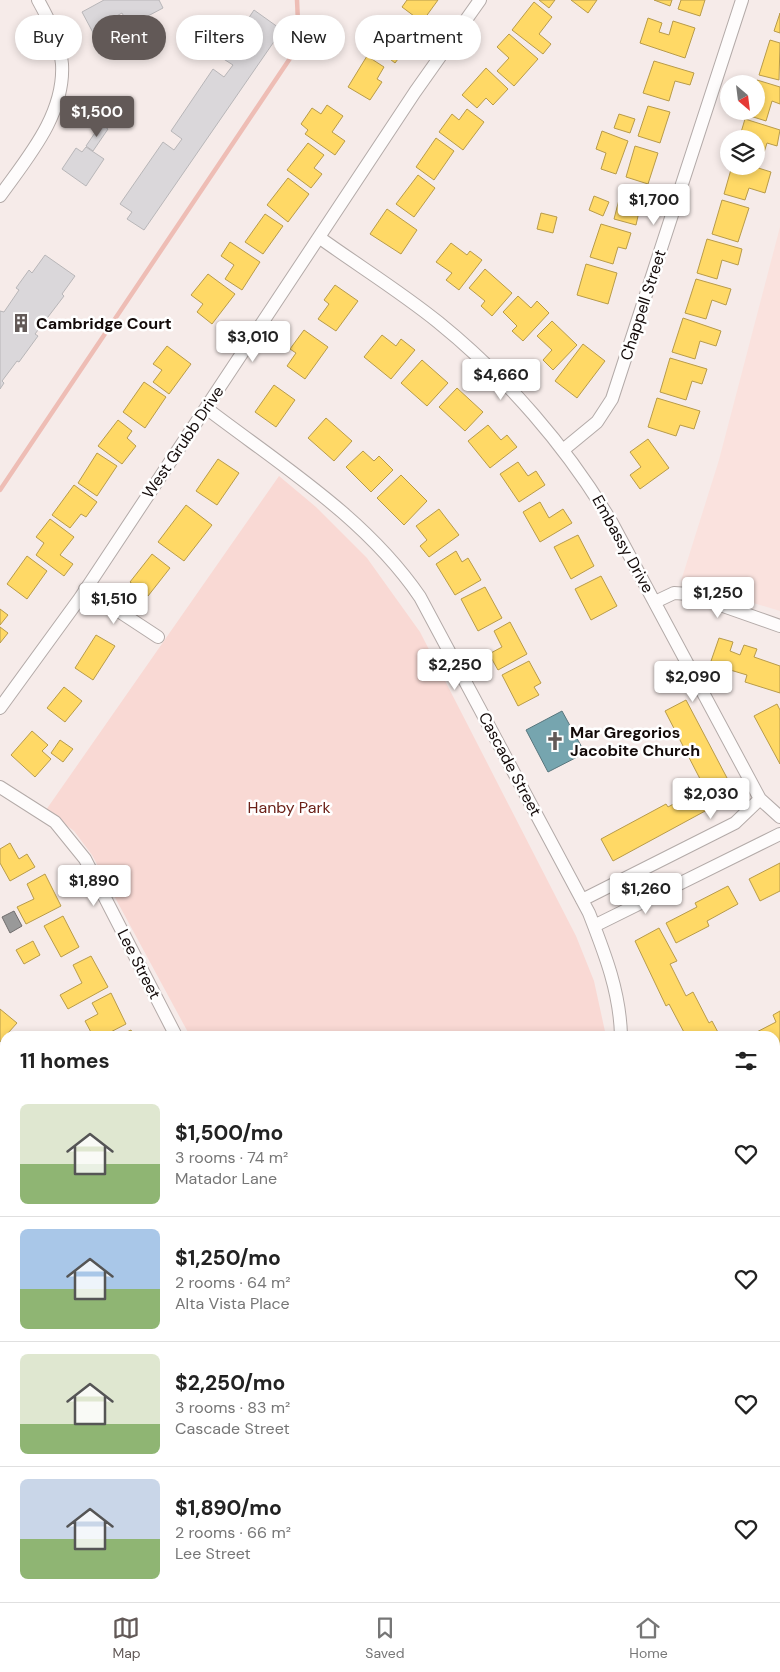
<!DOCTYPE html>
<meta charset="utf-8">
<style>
:root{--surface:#fff;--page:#f2f2f2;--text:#222;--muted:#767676;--line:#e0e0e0;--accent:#625957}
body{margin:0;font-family:"DM Sans",sans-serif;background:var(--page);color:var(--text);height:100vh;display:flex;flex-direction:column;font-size:19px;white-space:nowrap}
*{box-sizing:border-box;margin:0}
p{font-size:16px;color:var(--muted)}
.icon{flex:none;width:28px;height:28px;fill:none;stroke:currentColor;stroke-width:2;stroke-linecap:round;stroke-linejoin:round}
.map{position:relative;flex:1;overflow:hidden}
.details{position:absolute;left:0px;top:1031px;width:780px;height:571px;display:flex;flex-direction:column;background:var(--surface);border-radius:15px 15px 0 0;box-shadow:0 2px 8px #0003}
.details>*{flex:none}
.top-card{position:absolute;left:15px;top:15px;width:500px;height:45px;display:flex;gap:10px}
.needle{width:32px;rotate:152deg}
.fabs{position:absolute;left:720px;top:75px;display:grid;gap:10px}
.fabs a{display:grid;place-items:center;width:45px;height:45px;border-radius:50%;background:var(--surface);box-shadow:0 2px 8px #0003;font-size:25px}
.price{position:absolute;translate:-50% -42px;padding:0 11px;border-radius:5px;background:#fff;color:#222;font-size:16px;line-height:32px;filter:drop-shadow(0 1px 2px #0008)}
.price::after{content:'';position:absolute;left:50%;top:30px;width:15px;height:11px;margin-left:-8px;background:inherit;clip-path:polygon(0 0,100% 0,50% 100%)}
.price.on{background:var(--accent);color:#fff}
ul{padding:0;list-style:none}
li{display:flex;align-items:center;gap:15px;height:125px;padding:0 20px}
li+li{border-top:1px solid var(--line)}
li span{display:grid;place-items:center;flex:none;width:140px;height:100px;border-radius:8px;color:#555}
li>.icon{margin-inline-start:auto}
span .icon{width:60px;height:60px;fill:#fffc;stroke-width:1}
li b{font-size:21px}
h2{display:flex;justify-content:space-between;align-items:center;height:60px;padding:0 20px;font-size:21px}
.chip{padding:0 18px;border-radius:22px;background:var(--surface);box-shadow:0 2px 8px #0003;font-size:18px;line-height:45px}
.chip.on{background:var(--accent);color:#fff}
.menu{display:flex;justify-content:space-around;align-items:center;height:70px;border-top:1px solid var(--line);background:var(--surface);font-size:14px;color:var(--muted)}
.menu a{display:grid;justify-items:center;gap:2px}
.menu .on{color:var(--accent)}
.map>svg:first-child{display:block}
</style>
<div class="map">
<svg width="780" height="1602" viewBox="0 0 780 1602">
<rect width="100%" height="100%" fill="#f6ebe9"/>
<path fill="#fae2de" d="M780,227V611L681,581L719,460Z"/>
<path fill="#f9d9d4" d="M279,476L316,507L367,558L420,632L576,936L594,981L606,1036H190L92,855L74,831L46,810Z"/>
<path fill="#ffd966" stroke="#b89b4a" d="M407,0H438L422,22L402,7Z
M539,0H555L549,8Z
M571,0H597L588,13Z
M654,0H672L670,6Z
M681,0H705L700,16L678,9Z
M534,2L552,17L539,34L551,44L543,54L512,30Z
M780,13V33L774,31Z
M648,18L662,23L659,32L669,35L673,21L695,28L685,58L640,43Z
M399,21L417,34L395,63L377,49Z
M509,34L538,59L514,86L497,71L509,58L497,47Z
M770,40L780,43L779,80L759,75Z
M367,56L384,67L377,79L382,82L370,100L348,87Z
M654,61L694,73L690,85L675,81L669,101L643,93Z
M486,68L508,89L493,105L486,98L477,108L462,95Z
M757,80L780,87V104L772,101L766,121L747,115L748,111H756Z
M327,105L343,116L332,132L345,141L335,155L305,134L308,130L301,124L312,108L321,114Z
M648,106L670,112L660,143L638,136Z
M467,109L484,122L463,150L439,132L452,114L459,120Z
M619,114L635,119L630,133L614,128Z
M745,119L780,130L777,146L767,143L761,162L756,160V139H739Z
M602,131L628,141L616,174L601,169L606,153L596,149Z
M436,138L454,151L434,180L416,167Z
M308,143L324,155L314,168L322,174L311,188L287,170Z
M635,146L658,153L648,184L626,177Z
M732,166H752L771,172L765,193L749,188L745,200L724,194Z
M418,175L435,188L414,217L396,204Z
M288,178L309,194L288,222L267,205Z
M622,188L643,194L636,225L614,219Z
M594,196L609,202L603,216L589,210Z
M722,200L749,208L738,242L712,234Z
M387,209L417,230L401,254L370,234Z
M541,213L557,217L553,233L537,229Z
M265,214L283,226L263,254L245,242Z
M601,224L631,233L626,249L618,247L613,264L590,257Z
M707,239L742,249L738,265L722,260L717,279L697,273Z
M230,242L260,262L242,290L225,279L234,265L221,256Z
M451,243L467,255L470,251L482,260L459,290L446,280L452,273L436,262Z
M586,264L617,273L608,304L577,295Z
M485,269L512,293L492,316L481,306L485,301L469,288Z
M208,274L235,294L212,324L197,312L203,304L191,295Z
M696,279L731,289L726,305L712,300L706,319L685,313Z
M335,285L358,301L336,331L318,319L329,304L324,300Z
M518,296L531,308L537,301L549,313L523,341L512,331L517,326L503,312Z
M683,318L721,331L716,346L700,341L695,359L672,352Z
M552,321L577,345L553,370L543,360L552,350L537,336Z
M304,330L328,347L305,379L287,366L296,353L290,349Z
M382,335L396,346L401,339L415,350L391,379L364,357Z
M583,344L605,361L577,398L555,381Z
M167,346L191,364L169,394L153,382L162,370L153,364Z
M670,358L707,369L702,384L692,381L686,400L660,392Z
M422,360L448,383L427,406L401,383Z
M144,382L166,397L145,428L123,412Z
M274,385L295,400L276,427L255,412Z
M457,388L483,412L465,431L439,407Z
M657,398L700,411L694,429L680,425L676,436L648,427Z
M326,418L352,441L334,461L308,438Z
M118,420L132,431L127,438L136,446L122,464L98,446Z
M488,425L501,440L507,435L517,447L490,468L468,441Z
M648,439L669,468L640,489L630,475L641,467L630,452Z
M363,451L374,461L379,456L393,470L371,492L346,467Z
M97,453L117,466L97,496L78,483Z
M218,459L239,473L217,505L196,491Z
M518,462L528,476L536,471L545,485L519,502L500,474Z
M401,475L427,501L404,525L377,498Z
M74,485L97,502L86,517L81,514L70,528L52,515Z
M540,502L549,518L563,509L572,523L540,542L523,512Z
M186,505L212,525L184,561L158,542Z
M439,509L459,535L429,557L420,546L427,540L416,526Z
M50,519L74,537L60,555L73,564L64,576L36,555L44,543L36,537Z
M578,535L594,566L571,579L554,547Z
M456,551L462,562L468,558L481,580L455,595L436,564Z
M152,554L170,568L148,596L130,582Z
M27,556L47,571L27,599L7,584Z
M601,576L617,606L591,620L575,589Z
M485,587L502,618L478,631L461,599Z
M0,609L8,615L0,625Z
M510,622L527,654L498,670L489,654L502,647L494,631Z
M0,627L8,633L0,643Z
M96,635L115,646L93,680L75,668Z
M719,638L733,642L730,651L740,655L744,645L757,649L754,657L780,666V693L745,682L747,675L710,664Z
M529,661L541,683L534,687L539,695L518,706L502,675Z
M64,687L82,701L65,722L47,708Z
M686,700L736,795L714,806L665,711Z
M777,704L780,710V764L754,716Z
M32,731L48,745L42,751L51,759L35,777L11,755Z
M60,740L73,749L63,762L51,753Z
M697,791L707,810L613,861L601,839L666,804L668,807Z
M10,843L19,859L27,854L35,867L10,881L0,863V849Z
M780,863V891L760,901L749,879Z
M45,874L61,906L26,924L17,907L34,899L27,884Z
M728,886L738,904L707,921L709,926L676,943L666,923L697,907L695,903Z
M63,916L79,947L61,957L44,926Z
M659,928L677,961L670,964L686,996L693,992L709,1023L712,1021L720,1036H692L691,1034L686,1036L669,1004L666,1006L635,941Z
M33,941L40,955L24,964L16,950Z
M91,956L108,987L68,1009L60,995L82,983L73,965Z
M111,993L126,1024L103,1036H93L85,1021L98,1014L92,1003Z
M0,1009L17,1023L0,1042Z
M780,1011V1048L775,1051V1036H749L776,1022L773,1015Z
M131,1030L134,1036H118Z
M5,1051V1077L0,1064V1053Z
M5,1107V1129L0,1127Z
M0,1139L5,1144V1160L0,1164Z
M780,1157V1201L775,1199V1169Z
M5,1256V1285L0,1288V1259Z
M776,1277L780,1278V1305L775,1303Z
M0,1382L5,1392V1410L0,1413Z
M777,1460L780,1461V1497L775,1495V1467Z
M5,1499V1522L0,1525V1501Z
M775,1505L780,1507L776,1523L780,1524V1541L775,1539Z
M28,1598H66L68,1602H30Z
M96,1598H115L116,1599L111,1602H99Z
M289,1598H315L314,1602H288Z
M514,1598H519L536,1602H512Z
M625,1598H652L651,1602H624Z
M734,1598H756L754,1602H732Z
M404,1599V1598H433L432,1602H415Z"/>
<path fill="#76a5af" stroke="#58767d" d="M562,711L585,753L548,772L526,730Z"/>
<path fill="#999" stroke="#716e6e" d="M14,911L22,926L10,933L2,917Z"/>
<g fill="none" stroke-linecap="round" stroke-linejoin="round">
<path stroke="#eebdb5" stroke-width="4.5" d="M0,490L299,45L297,0"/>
</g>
<path fill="#dad7da" stroke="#b8b6b8" d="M104,0H159L163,8L129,26L122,13L109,20L116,32L98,42L82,12Z
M254,10L282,30L144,230L127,219L132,212L120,204L163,142L174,150L182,139L171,131L213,69L224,77L233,65L222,58Z
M101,124L108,129L93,151L86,146Z
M86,147L104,159L86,186L62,169L76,148L82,152Z
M45,255L75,276L62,294L64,296L35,334L38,336L19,362L17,361L2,381L4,383L0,389V311L4,312L19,290L16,288L29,270L32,273Z"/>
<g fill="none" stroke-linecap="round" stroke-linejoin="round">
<g stroke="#b3aaa8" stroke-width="14">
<path id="minor" d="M0,196C27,158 65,115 62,64C60,41 49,20 38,0
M320,238C359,266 401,292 438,322C506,377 567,447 612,523L760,799L780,817
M206,408C282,466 366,518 420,597L589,913C605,954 620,992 621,1036
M563,450L597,422L612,399L742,0
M85,589L158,637
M655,602L674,593L689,594L780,626
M0,708L80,598L415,92L480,0
M0,787L55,822L85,859L176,1036
M582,900L735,823L760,799
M594,926L780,834
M775,1113L780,1114
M0,1324L5,1322
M775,1344L780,1345
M0,1564L5,1562
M243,1602L244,1598
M474,1602L476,1598
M688,1602L690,1598"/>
</g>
<use href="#minor" stroke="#fefcfc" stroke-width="12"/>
</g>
<defs>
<g id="building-bare" transform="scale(1.5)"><path d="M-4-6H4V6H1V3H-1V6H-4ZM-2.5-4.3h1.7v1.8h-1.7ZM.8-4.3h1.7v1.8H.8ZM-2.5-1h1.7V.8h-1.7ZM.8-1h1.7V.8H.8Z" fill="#625957" stroke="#fff" stroke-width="2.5" paint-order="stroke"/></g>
<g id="church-bare" transform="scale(1.5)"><path d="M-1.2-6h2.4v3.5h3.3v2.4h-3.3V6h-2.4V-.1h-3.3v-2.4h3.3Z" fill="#625957" stroke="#fff" stroke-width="2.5" paint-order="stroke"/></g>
</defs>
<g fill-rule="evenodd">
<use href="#building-bare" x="21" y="323"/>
<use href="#church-bare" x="555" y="741"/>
</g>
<g text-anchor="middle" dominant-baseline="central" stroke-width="5" stroke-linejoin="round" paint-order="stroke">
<g font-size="16" fill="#130a09" stroke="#fff">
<text transform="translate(643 305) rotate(-72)">Chappell Street</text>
<text transform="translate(183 442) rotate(-56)">West Grubb Drive</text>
<text transform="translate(623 544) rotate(61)">Embassy Drive</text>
<text transform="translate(510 764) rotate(62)">Cascade Street</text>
<text transform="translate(139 964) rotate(63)">Lee Street</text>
</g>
<g font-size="16" font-weight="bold" fill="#130a09" stroke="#fff" text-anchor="start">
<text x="36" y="323">Cambridge Court</text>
<text x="570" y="732">Mar Gregorios<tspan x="570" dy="18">Jacobite Church</tspan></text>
</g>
<g font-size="16" fill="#6b2118" stroke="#fff">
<text x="289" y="807">Hanby Park</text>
</g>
</g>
</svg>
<div class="fabs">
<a><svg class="needle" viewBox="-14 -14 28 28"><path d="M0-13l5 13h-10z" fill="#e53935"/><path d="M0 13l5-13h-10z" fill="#767676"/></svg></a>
<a><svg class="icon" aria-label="layers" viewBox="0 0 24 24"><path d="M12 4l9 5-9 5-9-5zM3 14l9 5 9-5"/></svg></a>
</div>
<b class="price on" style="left:97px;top:138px">$1,500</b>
<b class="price" style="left:654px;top:226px">$1,700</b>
<b class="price" style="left:253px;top:363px">$3,010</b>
<b class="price" style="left:501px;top:401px">$4,660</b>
<b class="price" style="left:718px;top:619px">$1,250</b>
<b class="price" style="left:114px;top:625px">$1,510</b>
<b class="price" style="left:455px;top:691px">$2,250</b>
<b class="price" style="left:693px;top:703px">$2,090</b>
<b class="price" style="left:711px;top:820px">$2,030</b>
<b class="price" style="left:94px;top:907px">$1,890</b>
<b class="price" style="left:646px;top:915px">$1,260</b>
<div class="top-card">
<a class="chip">Buy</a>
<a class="chip on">Rent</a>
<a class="chip">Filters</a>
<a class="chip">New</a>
<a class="chip">Apartment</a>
</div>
<section class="details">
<h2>11 homes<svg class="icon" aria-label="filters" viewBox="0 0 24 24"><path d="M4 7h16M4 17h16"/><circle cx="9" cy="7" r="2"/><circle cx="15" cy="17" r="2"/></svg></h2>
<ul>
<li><span style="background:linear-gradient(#dfe7d0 60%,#8fb573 0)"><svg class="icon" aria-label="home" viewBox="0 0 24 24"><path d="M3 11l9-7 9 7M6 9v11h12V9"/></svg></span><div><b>$1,500/mo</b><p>3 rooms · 74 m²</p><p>Matador Lane</p></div><svg class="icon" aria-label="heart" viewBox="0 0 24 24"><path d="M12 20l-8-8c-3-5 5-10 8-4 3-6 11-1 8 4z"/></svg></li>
<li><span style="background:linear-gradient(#a9c7e8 60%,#8fb573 0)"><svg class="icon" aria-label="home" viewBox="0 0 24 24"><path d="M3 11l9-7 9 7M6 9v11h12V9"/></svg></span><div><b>$1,250/mo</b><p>2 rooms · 64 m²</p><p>Alta Vista Place</p></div><svg class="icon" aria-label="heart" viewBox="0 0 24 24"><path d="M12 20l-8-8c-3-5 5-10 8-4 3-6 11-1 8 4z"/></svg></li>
<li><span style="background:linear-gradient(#dfe7d0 70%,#8fb573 0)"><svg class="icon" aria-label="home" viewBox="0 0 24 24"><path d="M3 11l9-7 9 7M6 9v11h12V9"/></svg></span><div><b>$2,250/mo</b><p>3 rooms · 83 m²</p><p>Cascade Street</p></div><svg class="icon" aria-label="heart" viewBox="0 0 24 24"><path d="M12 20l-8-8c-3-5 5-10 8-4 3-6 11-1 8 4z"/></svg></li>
<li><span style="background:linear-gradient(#c9d6e8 60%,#8fb573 0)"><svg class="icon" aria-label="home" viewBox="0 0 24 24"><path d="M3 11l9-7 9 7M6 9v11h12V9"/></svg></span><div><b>$1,890/mo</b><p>2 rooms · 66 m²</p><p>Lee Street</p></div><svg class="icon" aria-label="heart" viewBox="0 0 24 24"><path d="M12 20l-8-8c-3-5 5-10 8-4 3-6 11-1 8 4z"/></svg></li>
</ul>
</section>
</div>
<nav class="menu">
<a class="on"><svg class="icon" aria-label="map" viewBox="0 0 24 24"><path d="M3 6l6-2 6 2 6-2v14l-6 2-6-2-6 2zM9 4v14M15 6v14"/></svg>Map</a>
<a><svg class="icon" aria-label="saved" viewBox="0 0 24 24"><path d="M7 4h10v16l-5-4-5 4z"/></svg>Saved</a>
<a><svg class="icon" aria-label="home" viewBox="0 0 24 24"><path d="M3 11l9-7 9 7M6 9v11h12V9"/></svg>Home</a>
</nav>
